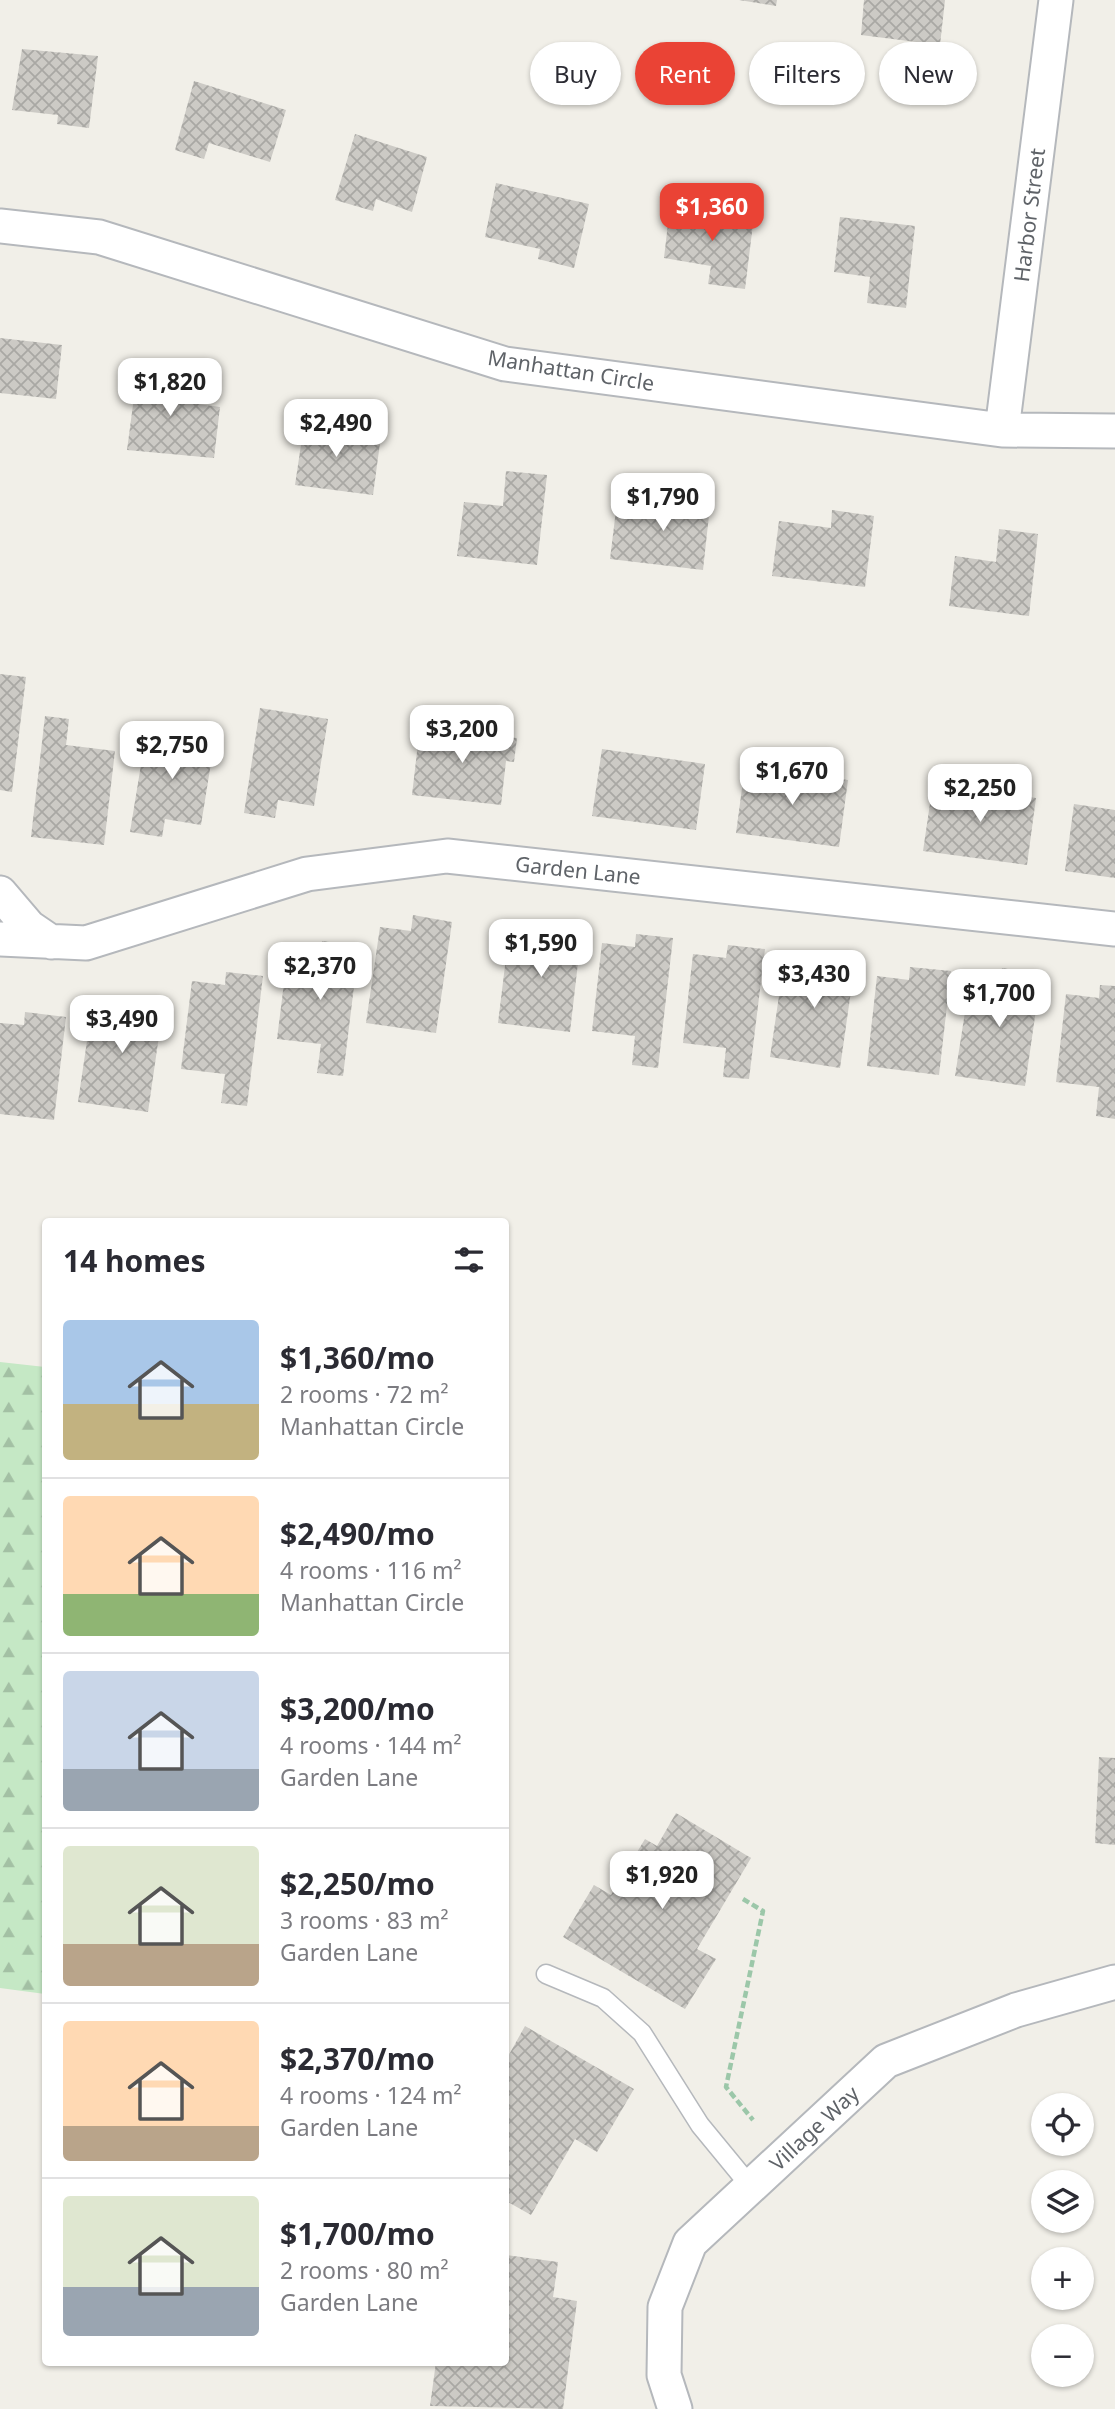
<!DOCTYPE html>
<meta charset="utf-8">
<style>
:root{--surface:#fff;--page:#f2f2f3;--text:#2b2b33;--muted:#7c7c81;--line:#e1e1e2;--accent:#ea4335}
body{margin:0;font-family:"Noto Sans",sans-serif;background:var(--page);color:var(--text);height:100vh;display:flex;flex-direction:column;font-size:26px;white-space:nowrap}
*{box-sizing:border-box;margin:0}
p{font-size:23px;color:var(--muted)}
.icon{flex:none;width:38px;height:38px;fill:none;stroke:currentColor;stroke-width:2;stroke-linecap:round;stroke-linejoin:round}
.map{position:relative;flex:1;overflow:hidden}
.side{position:absolute;left:42px;top:1218px;width:467px;height:1148px;display:flex;flex-direction:column;background:var(--surface);border-radius:7px;box-shadow:0 2px 5px #0004}
.side>*{flex:none}
.banner{position:absolute;left:530px;top:42px;width:480px;height:63px;display:flex;gap:14px}
.fabs{position:absolute;left:1031px;top:2093px;display:grid;gap:14px}
.fabs a{display:grid;place-items:center;width:63px;height:63px;border-radius:50%;background:var(--surface);box-shadow:0 2px 5px #0004;font-size:35px}
.price{position:absolute;translate:-50% -60px;padding:0 16px;border-radius:14px;background:#fff;color:#222;font-size:23px;line-height:46px;filter:drop-shadow(0 2px 4px #0008)}
.price::after{content:'';position:absolute;left:50%;top:42px;width:21px;height:16px;margin-left:-10px;background:inherit;clip-path:polygon(0 0,100% 0,50% 100%)}
.price.selected{background:var(--accent);color:#fff}
ul{padding:0;list-style:none}
li{display:flex;align-items:center;gap:21px;height:175px;padding:0 21px}
li+li{border-top:2px solid var(--line)}
li span{display:grid;place-items:center;flex:none;width:196px;height:140px;border-radius:7px;color:#555}
li>.icon{margin-inline-start:auto}
span .icon{width:84px;height:84px;fill:#fffc;stroke-width:1}
li b{font-size:30px}
h2{display:flex;justify-content:space-between;align-items:center;height:84px;padding:0 21px;font-size:30px}
.chip{padding:0 24px;border-radius:32px;background:var(--surface);box-shadow:0 2px 5px #0004;font-size:24px;line-height:63px}
.chip.selected{background:var(--accent);color:#fff}
.map>svg:first-child{display:block}
</style>
<div class="map">
<svg width="1115" height="2409" viewBox="0 0 1115 2409">
<defs>
<pattern id="forest-firs" width="22" height="20" patternUnits="userSpaceOnUse" patternTransform="scale(1.75)"><rect width="22" height="20" fill="#c5e8c5"/><path d="M5 1l3.5 6h-7zM16 11l3.5 6h-7z" fill="#a3c0a4"/></pattern>
<pattern id="building-cross-hatch" width="8" height="8" patternUnits="userSpaceOnUse" patternTransform="scale(1.75)"><rect width="8" height="8" fill="#cccac5"/><path d="M0 0l8 8M0 8l8-8" fill="none" stroke="#a9a8a4"/></pattern>
</defs>
<rect width="100%" height="100%" fill="#f1efe8"/>
<path fill="url(#forest-firs)" d="M0,1362L45,1367V1994L0,1988Z"/>
<path fill="url(#building-cross-hatch)" d="M739,0H777L776,6Z
M864,0H945L940,45L861,35Z
M22,49L98,56L89,128L57,124L58,115L12,110Z
M194,81L286,110L270,162L209,143L204,159L175,150Z
M355,134L427,157L412,212L376,199L373,211L335,200Z
M496,183L589,204L574,268L538,259L540,249L485,237Z
M670,206L754,216L745,289L708,284L711,266L664,258Z
M840,217L915,226L906,308L867,303L870,277L834,272Z
M0,338L62,345L56,399L0,393Z
M138,367L179,371L176,401L220,407L214,458L127,450Z
M305,418L345,423L343,436L380,443L373,495L295,485Z
M506,471L547,475L537,565L457,556L464,502L503,506Z
M672,492L711,497L703,570L610,559L617,502L669,509Z
M832,510L874,516L865,587L772,576L779,521L831,528Z
M999,529L1038,534L1029,616L949,606L955,556L996,562Z
M0,674L26,677L12,792L0,790Z
M260,708L328,719L314,806L278,800L275,818L244,813Z
M45,716L69,719L66,745L115,751L104,845L31,837Z
M420,726L517,738L514,762L506,761L501,805L412,795Z
M147,728L215,738L201,825L165,819L162,837L130,832Z
M602,749L705,764L696,830L592,816Z
M745,766L848,780L839,847L736,833Z
M933,783L1036,798L1027,865L923,851Z
M1074,804L1115,810V878L1065,871Z
M413,915L452,922L436,1033L366,1023L380,927L411,931Z
M542,924L582,928L570,1032L498,1023L509,933L540,937Z
M636,934L673,938L658,1068L632,1065L635,1036L592,1031L602,943L635,947Z
M322,941L359,946L343,1076L317,1073L321,1044L277,1039L288,951L321,954Z
M728,945L765,949L749,1079L723,1077L726,1048L683,1043L693,954L726,958Z
M817,950L856,956L840,1068L770,1057L784,962L815,966Z
M910,967L951,971L939,1075L867,1066L877,976L909,980Z
M1002,968L1041,975L1025,1086L955,1076L970,980L1000,985Z
M226,972L263,976L247,1106L221,1103L225,1074L181,1069L192,981L225,985Z
M1100,985L1115,986V1119L1096,1116L1099,1087L1056,1082L1066,994L1099,998Z
M125,995L164,1001L148,1112L78,1102L92,1007L123,1011Z
M25,1012L66,1017L54,1120L0,1114V1023L24,1025Z
M1099,1757L1115,1758V1845L1095,1843Z
M676,1813L751,1858L697,1949L716,1959L685,2009L563,1937L594,1885L611,1895L645,1839L657,1846Z
M525,2026L634,2089L597,2152L575,2139L531,2215L506,2201V2060Z
M506,2255L558,2262L553,2297L577,2301L563,2409L430,2406L436,2362H506Z"/>
<g fill="none" stroke-linecap="round" stroke-linejoin="round">
<g stroke="#b5b8bc" stroke-width="21">
<path id="lane" d="M546,1974L603,1998L642,2033L700,2125L751,2187"/>
</g>
<g stroke="#b5b8bc" stroke-width="37">
<path id="street" d="M0,226L99,237L505,364L1002,430L1115,431
M1002,430L1056,0
M0,893L29,927L51,942
M0,939L86,943L307,874L447,856L1115,929
M675,2409L664,2375L665,2307L690,2243L886,2061L1016,2010L1115,1982"/>
</g>
<path stroke="#9cc7a9" stroke-width="4.5" stroke-dasharray="7 3.5" stroke-linecap="butt" d="M743,1899L763,1911L726,2087L753,2120"/>
<use href="#lane" stroke="#fff" stroke-width="18"/>
<use href="#street" stroke="#fff" stroke-width="33"/>
</g>
<g text-anchor="middle" dominant-baseline="central" stroke-width="6" stroke-linejoin="round" paint-order="stroke">
<g font-size="21" fill="#5f6368" stroke="#fff">
<text transform="translate(1029 215) rotate(-83)">Harbor Street</text>
<text transform="translate(571 370) rotate(9)">Manhattan Circle</text>
<text transform="translate(578 870) rotate(6)">Garden Lane</text>
<text transform="translate(814 2128) rotate(-43)">Village Way</text>
</g>
</g>
</svg>
<div class="fabs">
<a><svg class="icon" aria-label="locate" viewBox="0 0 24 24"><circle cx="12" cy="12" r="6"/><path d="M12 2v4M12 18v4M2 12h4M18 12h4"/></svg></a>
<a><svg class="icon" aria-label="layers" viewBox="0 0 24 24"><path d="M12 4l9 5-9 5-9-5zM3 14l9 5 9-5"/></svg></a>
<a>+</a>
<a>−</a>
</div>
<b class="price selected" style="left:712px;top:243px">$1,360</b>
<b class="price" style="left:170px;top:418px">$1,820</b>
<b class="price" style="left:336px;top:459px">$2,490</b>
<b class="price" style="left:663px;top:533px">$1,790</b>
<b class="price" style="left:462px;top:765px">$3,200</b>
<b class="price" style="left:172px;top:781px">$2,750</b>
<b class="price" style="left:792px;top:807px">$1,670</b>
<b class="price" style="left:980px;top:824px">$2,250</b>
<b class="price" style="left:541px;top:979px">$1,590</b>
<b class="price" style="left:320px;top:1002px">$2,370</b>
<b class="price" style="left:814px;top:1010px">$3,430</b>
<b class="price" style="left:999px;top:1029px">$1,700</b>
<b class="price" style="left:122px;top:1055px">$3,490</b>
<b class="price" style="left:662px;top:1911px">$1,920</b>
<div class="banner">
<a class="chip">Buy</a>
<a class="chip selected">Rent</a>
<a class="chip">Filters</a>
<a class="chip">New</a>
</div>
<section class="side">
<h2>14 homes<svg class="icon" aria-label="filters" viewBox="0 0 24 24"><path d="M4 7h16M4 17h16"/><circle cx="9" cy="7" r="2"/><circle cx="15" cy="17" r="2"/></svg></h2>
<ul>
<li><span style="background:linear-gradient(#a9c7e8 60%,#c2b280 0)"><svg class="icon" aria-label="home" viewBox="0 0 24 24"><path d="M3 11l9-7 9 7M6 9v11h12V9"/></svg></span><div><b>$1,360/mo</b><p>2 rooms · 72 m²</p><p>Manhattan Circle</p></div></li>
<li><span style="background:linear-gradient(#ffd9b3 70%,#8fb573 0)"><svg class="icon" aria-label="home" viewBox="0 0 24 24"><path d="M3 11l9-7 9 7M6 9v11h12V9"/></svg></span><div><b>$2,490/mo</b><p>4 rooms · 116 m²</p><p>Manhattan Circle</p></div></li>
<li><span style="background:linear-gradient(#c9d6e8 70%,#9aa5b1 0)"><svg class="icon" aria-label="home" viewBox="0 0 24 24"><path d="M3 11l9-7 9 7M6 9v11h12V9"/></svg></span><div><b>$3,200/mo</b><p>4 rooms · 144 m²</p><p>Garden Lane</p></div></li>
<li><span style="background:linear-gradient(#dfe7d0 70%,#b9a48a 0)"><svg class="icon" aria-label="home" viewBox="0 0 24 24"><path d="M3 11l9-7 9 7M6 9v11h12V9"/></svg></span><div><b>$2,250/mo</b><p>3 rooms · 83 m²</p><p>Garden Lane</p></div></li>
<li><span style="background:linear-gradient(#ffd9b3 75%,#b9a48a 0)"><svg class="icon" aria-label="home" viewBox="0 0 24 24"><path d="M3 11l9-7 9 7M6 9v11h12V9"/></svg></span><div><b>$2,370/mo</b><p>4 rooms · 124 m²</p><p>Garden Lane</p></div></li>
<li><span style="background:linear-gradient(#dfe7d0 65%,#9aa5b1 0)"><svg class="icon" aria-label="home" viewBox="0 0 24 24"><path d="M3 11l9-7 9 7M6 9v11h12V9"/></svg></span><div><b>$1,700/mo</b><p>2 rooms · 80 m²</p><p>Garden Lane</p></div></li>
</ul>
</section>
</div>
